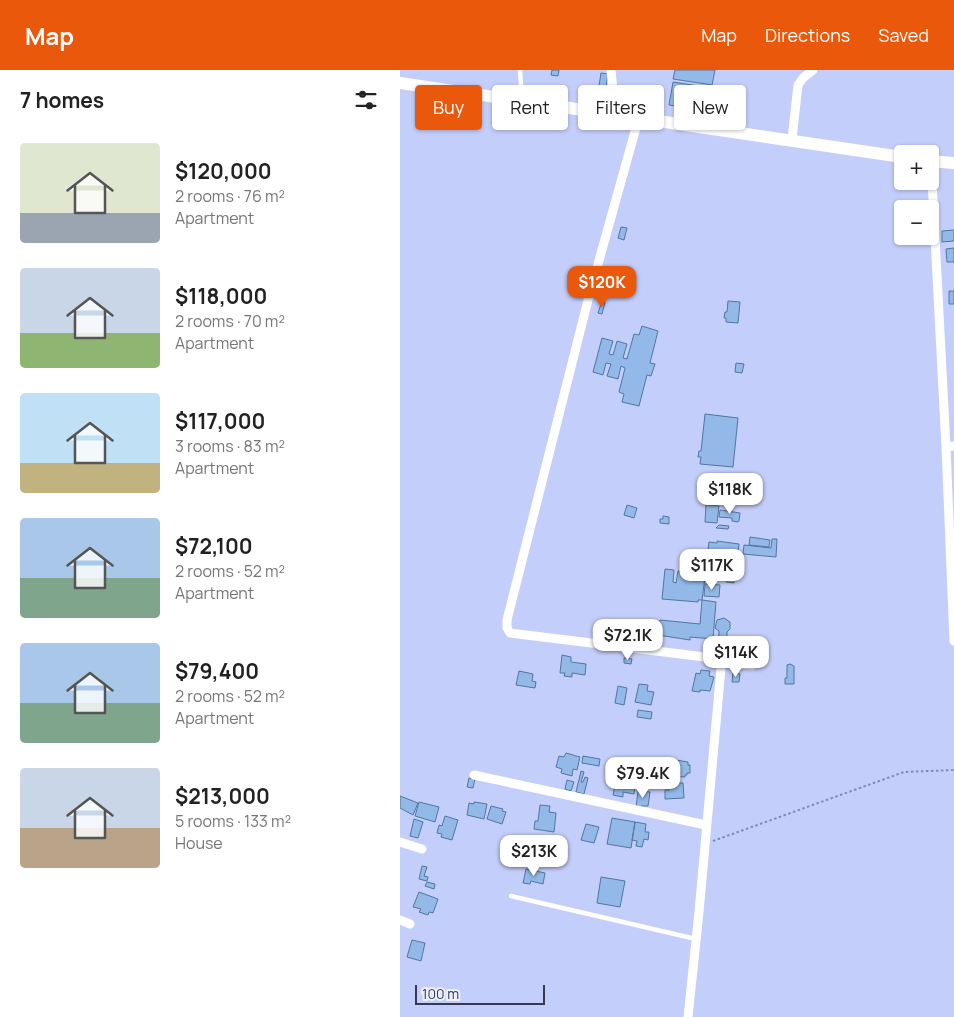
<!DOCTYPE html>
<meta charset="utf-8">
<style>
:root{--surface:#fff;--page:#f2f2f2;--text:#222;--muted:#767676;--accent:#ea580c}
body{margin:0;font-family:Manrope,sans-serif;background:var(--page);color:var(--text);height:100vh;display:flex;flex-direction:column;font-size:19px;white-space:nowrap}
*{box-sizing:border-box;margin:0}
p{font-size:16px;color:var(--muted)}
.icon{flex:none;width:28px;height:28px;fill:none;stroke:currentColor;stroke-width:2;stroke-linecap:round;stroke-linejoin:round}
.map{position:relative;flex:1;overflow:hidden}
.drawer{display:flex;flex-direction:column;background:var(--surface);width:400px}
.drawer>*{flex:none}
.top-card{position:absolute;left:15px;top:15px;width:464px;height:45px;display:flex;gap:10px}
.buttons{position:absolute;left:494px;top:75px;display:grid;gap:10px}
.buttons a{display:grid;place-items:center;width:45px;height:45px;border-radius:5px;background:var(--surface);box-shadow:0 1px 4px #0004;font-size:25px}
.scale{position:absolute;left:15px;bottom:12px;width:130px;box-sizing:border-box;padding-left:5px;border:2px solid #353a51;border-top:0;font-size:14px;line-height:18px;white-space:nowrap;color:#353a51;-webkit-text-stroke:4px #edf0fc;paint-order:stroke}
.price{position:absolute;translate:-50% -42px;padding:0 11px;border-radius:10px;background:#fff;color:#222;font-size:16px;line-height:32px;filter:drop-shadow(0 1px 2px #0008)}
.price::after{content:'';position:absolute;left:50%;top:30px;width:15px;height:11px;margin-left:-8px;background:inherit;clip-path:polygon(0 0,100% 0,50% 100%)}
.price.current{background:var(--accent);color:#fff}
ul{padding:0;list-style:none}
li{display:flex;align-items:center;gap:15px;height:125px;padding:0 20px}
li span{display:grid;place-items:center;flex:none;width:140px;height:100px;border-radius:5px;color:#555}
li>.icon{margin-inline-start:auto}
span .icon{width:60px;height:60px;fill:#fffc;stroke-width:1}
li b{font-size:21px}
h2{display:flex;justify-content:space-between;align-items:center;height:60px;padding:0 20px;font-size:21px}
.pill{padding:0 18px;border-radius:5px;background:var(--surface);box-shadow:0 1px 4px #0004;font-size:18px;line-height:45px}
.pill.current{background:var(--accent);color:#fff}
header{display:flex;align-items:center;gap:30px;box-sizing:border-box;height:70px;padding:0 25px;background:var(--accent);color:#fff}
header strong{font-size:24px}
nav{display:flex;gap:28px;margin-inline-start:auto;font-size:18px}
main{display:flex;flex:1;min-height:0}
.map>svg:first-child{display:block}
</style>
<header>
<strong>Map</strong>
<nav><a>Map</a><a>Directions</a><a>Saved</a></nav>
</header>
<main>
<section class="drawer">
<h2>7 homes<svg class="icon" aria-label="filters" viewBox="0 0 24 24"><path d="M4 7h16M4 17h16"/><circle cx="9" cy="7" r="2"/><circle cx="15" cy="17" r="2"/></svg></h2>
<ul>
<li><span style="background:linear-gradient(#dfe7d0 70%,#9aa5b1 0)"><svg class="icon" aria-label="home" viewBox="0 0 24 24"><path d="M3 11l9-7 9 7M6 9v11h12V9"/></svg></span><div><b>$120,000</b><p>2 rooms · 76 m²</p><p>Apartment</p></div></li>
<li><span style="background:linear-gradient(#c9d6e8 65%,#8fb573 0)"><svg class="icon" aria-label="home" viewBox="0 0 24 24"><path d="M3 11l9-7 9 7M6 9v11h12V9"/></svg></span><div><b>$118,000</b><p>2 rooms · 70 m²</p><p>Apartment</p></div></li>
<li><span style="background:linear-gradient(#bfe0f5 70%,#c2b280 0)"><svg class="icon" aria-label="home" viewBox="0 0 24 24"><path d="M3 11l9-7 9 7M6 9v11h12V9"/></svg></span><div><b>$117,000</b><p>3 rooms · 83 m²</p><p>Apartment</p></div></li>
<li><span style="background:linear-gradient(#a9c7e8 60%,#7fa58c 0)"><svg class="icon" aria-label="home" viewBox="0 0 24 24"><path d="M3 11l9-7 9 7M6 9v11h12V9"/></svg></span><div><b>$72,100</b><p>2 rooms · 52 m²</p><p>Apartment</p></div></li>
<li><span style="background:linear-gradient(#a9c7e8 60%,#7fa58c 0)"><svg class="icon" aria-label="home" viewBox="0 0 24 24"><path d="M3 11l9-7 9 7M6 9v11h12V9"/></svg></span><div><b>$79,400</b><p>2 rooms · 52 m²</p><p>Apartment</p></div></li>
<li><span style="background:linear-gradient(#c9d6e8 60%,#b9a48a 0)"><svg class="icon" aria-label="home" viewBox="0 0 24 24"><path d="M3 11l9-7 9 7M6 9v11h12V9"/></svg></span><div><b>$213,000</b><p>5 rooms · 133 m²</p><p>House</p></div></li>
</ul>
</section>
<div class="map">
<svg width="554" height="947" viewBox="0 0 554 947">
<rect width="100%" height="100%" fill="#c3cefa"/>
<path fill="#93b9e8" stroke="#5276a1" d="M152,0H159L158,6L151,5Z
M275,0H315L312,15L273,9Z
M201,3L208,4L206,17L199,16Z
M273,12L312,18L308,41L269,35Z
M249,20L258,23L254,35L245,32L246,30L244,29Z
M221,157L227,158L224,170L218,168Z
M554,160V171L542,172V161Z
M554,178V192H547L546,179Z
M549,221H554V234H549Z
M202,231L205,232L202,244L198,243Z
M328,231L340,232L338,253L326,252V248H324L325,242H327Z
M242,256L258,261L250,293L255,294L251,306L247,305L239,336L222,332L224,324L219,322L225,298L221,296L218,309L207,306L211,294L206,293L203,305L193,302L202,268L213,271L209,284L213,285L217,271L227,274L223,288L227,289L234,264L239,265Z
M336,293L344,294L342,303L335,302Z
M305,344L338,348L333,397L300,394L301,387H298L299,381H301Z
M320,412L329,413L328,418H320Z
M227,435L237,438L234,448L224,445Z
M306,435L319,436L317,453L305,452Z
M320,440L340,443L339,451L338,452L332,451V448L319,447Z
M263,446L269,447V454L260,453V449H263Z
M319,455L329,456L328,459L316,458Z
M350,467L370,470L369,477L349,475Z
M372,469H377L376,487L343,484L344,475L371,478Z
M317,471L339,474L338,484H333L332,489H337L336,497L335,495L331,494L330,496L327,497L306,494L309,472L317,473Z
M328,497L336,498L334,513L326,512Z
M265,499L274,500L273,512L276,513L278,501L290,502L289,504L300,505V507H305L302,530H298V532L262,529Z
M305,514L320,515L319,527L304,526Z
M302,530L316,532L313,569L290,567V570L258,565L260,550L300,554Z
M324,548L330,552V559L327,562V580H318L319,561L315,558L317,550Z
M162,585L171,587V592L186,594L185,605L172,603V607L164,606L165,603H160Z
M224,588L232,589L231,594L224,593Z
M390,594L394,596V614H385V608H387V595Z
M301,600L310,601L309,606L314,607L310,621L300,620V622L292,621L296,603L300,604Z
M119,601L133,604L132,611L136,612L135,618L116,615Z
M333,603L340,604L339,612H332Z
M239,614L248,615L247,621L254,622L251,635L235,632Z
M218,616L227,618L224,635L215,633Z
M238,640L252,642L251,649L237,647Z
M166,683L180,687L177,700L173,699L172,706L161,703L162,699L156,697L159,686L164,687Z
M183,686L200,689L199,696L182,693Z
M276,690L288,692V695H290V703H287V705H285V707L268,706V691H276Z
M181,701L184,702L181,712H183L185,707L188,708L184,724L176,722Z
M212,707L230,709L229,714L235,715L234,724L223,722V727L213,725L215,715H211Z
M69,708L75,709L73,718L67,717Z
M167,710L174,712L171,721L165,719Z
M273,710H279V713H283L284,728L265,729V720H269L270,714H273Z
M238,721L250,722L248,736H241V739L236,738Z
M0,726L18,733L13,745L0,738Z
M19,732L39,737L35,752L15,746Z
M74,732L87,734L84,749L67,745L69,733L74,734Z
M140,735L150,736L149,742L156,743L154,762L134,759L135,751H138Z
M91,736L103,739L102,741L106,742L102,754L87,749Z
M45,746L58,750L52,770L41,767L42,764L37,763L39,755L42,756Z
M212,748L235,752L231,778L207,774Z
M14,749L23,752L18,768L10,766Z
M235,752L246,754L245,762H249L248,770L244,769L242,777L236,776L237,771L232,770Z
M186,754L199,757L194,773L181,770Z
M22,796L27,797L24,806L28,807L27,811L19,809Z
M126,799L145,803L143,814L131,811L130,814L123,813Z
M201,807L225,811L220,837L197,833Z
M27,812L35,814L34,819L25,816Z
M19,822L38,829L33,843L29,842L28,845L19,842L21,839L13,837Z
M12,870L25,873L21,891L7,887Z"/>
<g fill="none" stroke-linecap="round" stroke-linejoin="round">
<path stroke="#828aac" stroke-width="2" stroke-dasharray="2.5 2.5" stroke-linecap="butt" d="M313,771L504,702L554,700"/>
<path stroke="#fff" stroke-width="4.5" d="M120,0L122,30
M111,826L296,869"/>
<path stroke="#fff" stroke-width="9" d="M211,44L213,21L211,0
M239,47L188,230L107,550V558L110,563L313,588L319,593L321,598L299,842L288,947
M392,69L398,15L403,8L413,0
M531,91L546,377L554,376
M546,377L554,571
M319,593L353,595
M74,705L306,755
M0,772L22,779
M0,850L10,854"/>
<path stroke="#fff" stroke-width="12" d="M0,13L502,87
M530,91L554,93"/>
</g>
</svg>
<div class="buttons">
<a>+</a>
<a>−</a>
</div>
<div class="scale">100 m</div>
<b class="price current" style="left:202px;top:238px">$120K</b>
<b class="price" style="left:330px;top:445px">$118K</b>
<b class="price" style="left:312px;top:521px">$117K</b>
<b class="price" style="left:228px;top:591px">$72.1K</b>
<b class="price" style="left:336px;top:608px">$114K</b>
<b class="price" style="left:243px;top:729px">$79.4K</b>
<b class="price" style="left:134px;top:807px">$213K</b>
<div class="top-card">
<a class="pill current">Buy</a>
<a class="pill">Rent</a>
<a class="pill">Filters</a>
<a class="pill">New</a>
</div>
</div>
</main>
